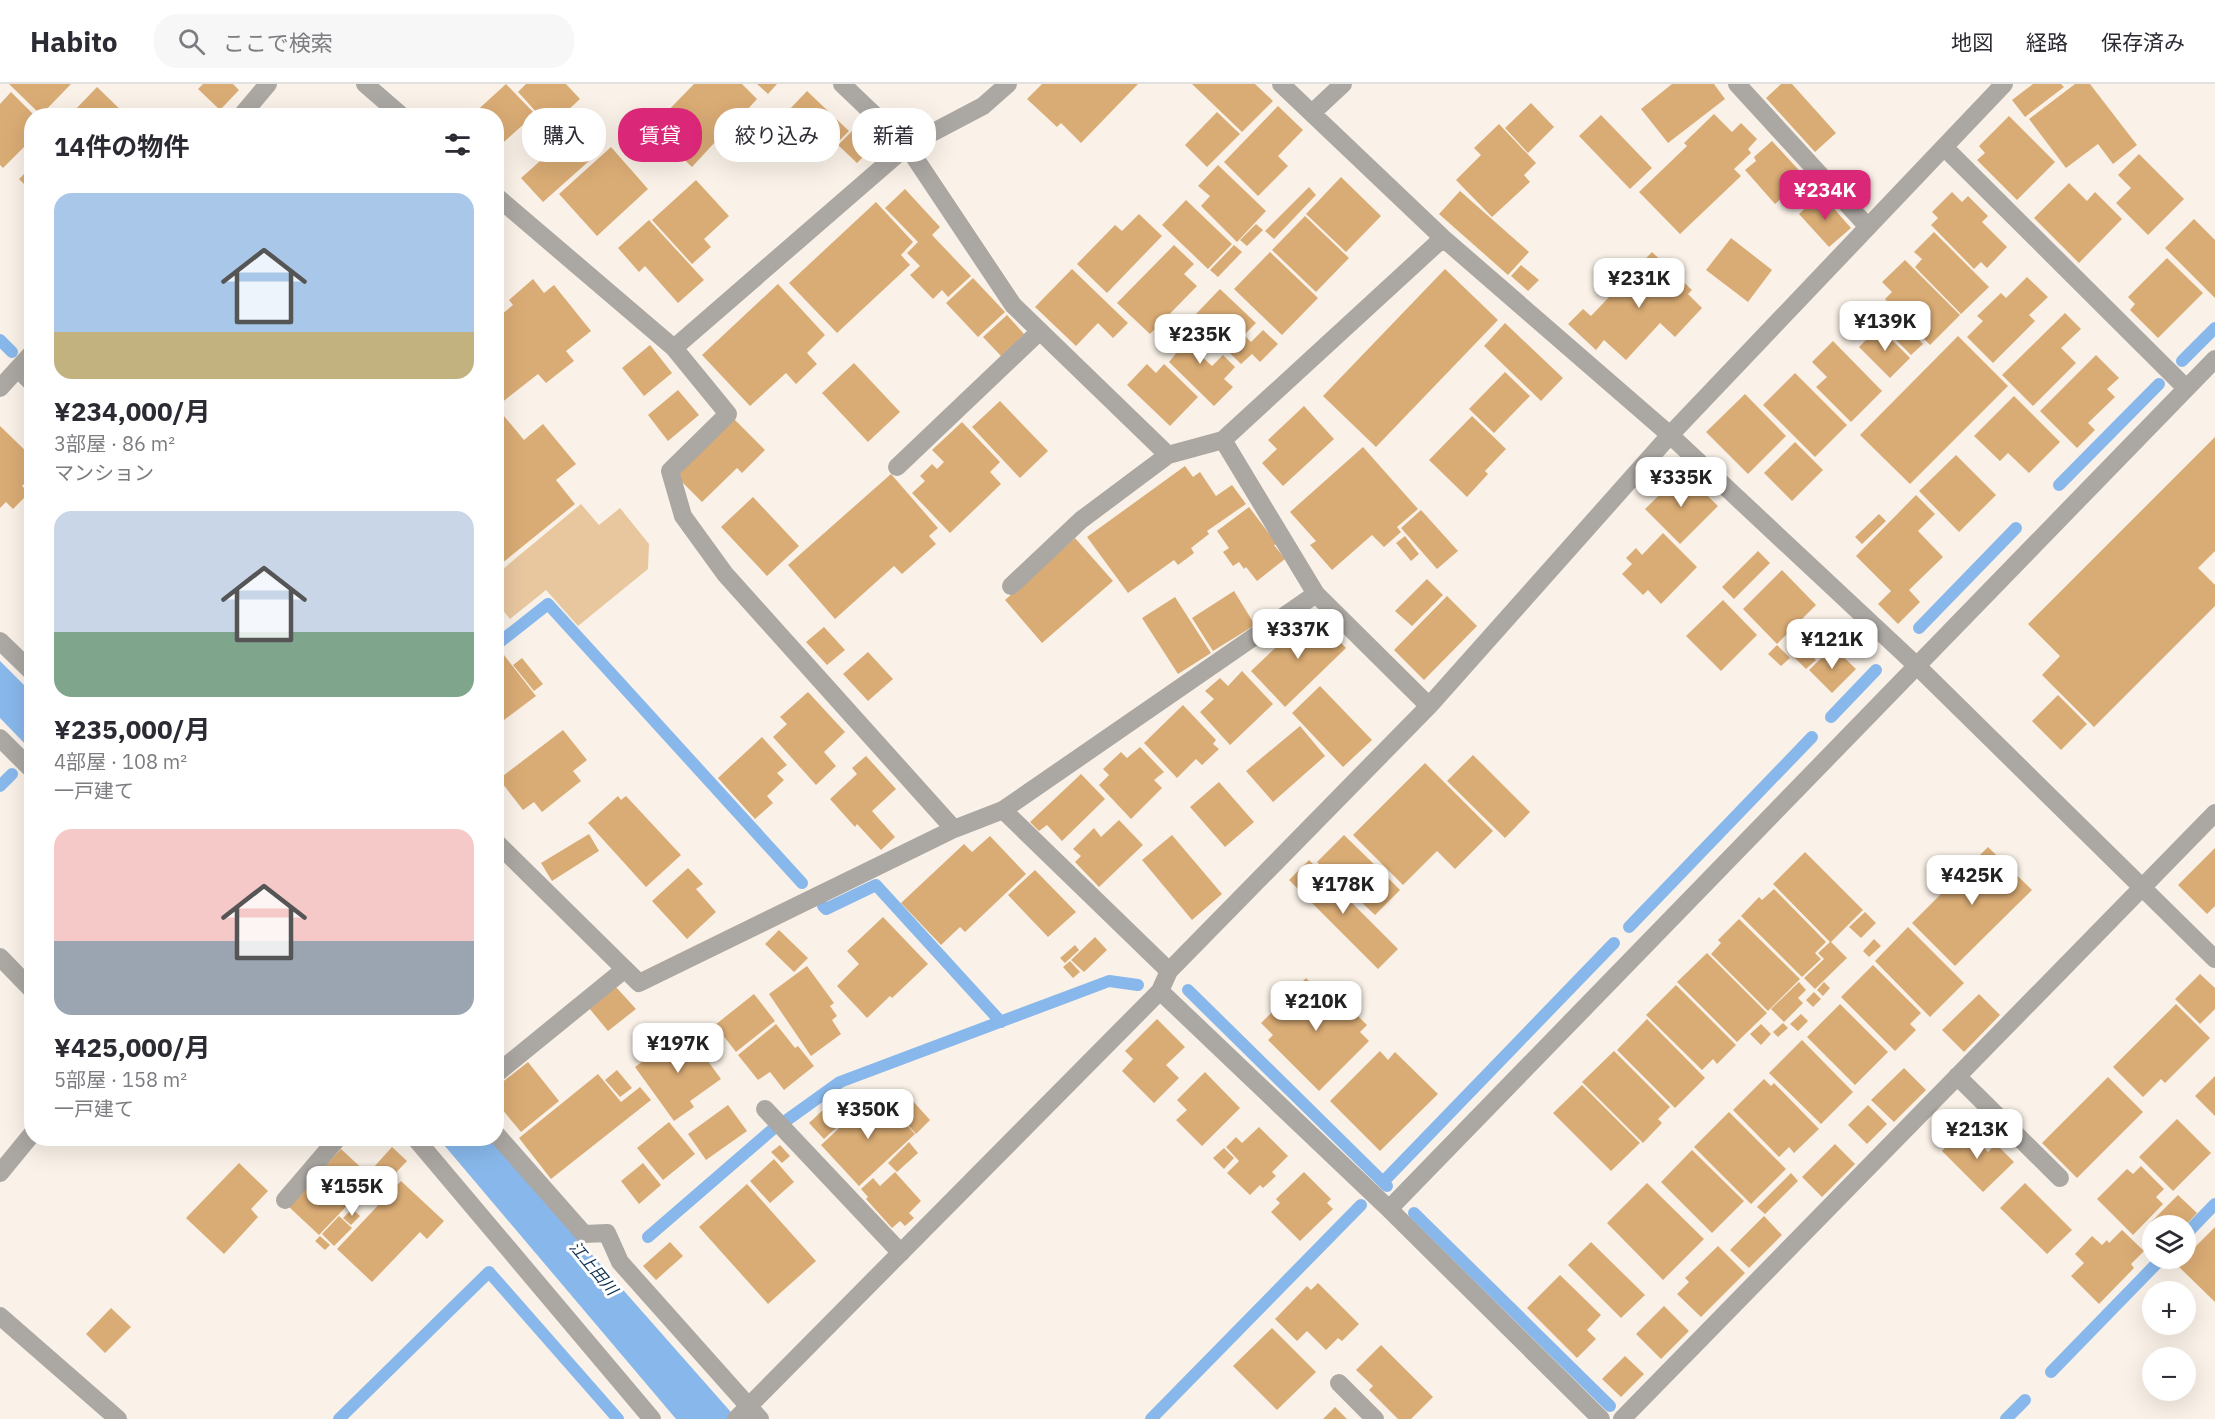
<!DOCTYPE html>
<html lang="ja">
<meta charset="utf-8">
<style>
:root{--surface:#fff;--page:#f7f7f7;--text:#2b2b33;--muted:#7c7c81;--line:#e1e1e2;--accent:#db2777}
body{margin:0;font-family:"IBM Plex Sans","Noto Sans JP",sans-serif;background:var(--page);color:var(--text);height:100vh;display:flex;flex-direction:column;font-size:22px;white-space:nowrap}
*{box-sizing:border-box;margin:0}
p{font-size:20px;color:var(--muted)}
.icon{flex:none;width:33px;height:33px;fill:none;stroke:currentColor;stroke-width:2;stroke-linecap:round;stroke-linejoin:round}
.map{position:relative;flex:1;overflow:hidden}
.sheet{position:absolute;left:24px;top:24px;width:480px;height:1038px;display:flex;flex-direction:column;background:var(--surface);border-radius:24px;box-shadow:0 6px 24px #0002}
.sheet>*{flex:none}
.banner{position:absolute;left:522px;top:24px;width:570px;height:54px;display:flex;gap:12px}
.fabs{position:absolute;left:2142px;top:1131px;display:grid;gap:12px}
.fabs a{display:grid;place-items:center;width:54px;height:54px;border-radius:50%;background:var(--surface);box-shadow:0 6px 24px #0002;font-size:30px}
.price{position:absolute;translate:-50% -51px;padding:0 14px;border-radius:12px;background:#fff;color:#222;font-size:20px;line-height:39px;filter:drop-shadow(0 2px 3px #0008)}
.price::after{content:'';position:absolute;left:50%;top:36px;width:18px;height:14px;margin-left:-9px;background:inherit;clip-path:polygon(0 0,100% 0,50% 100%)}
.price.current{background:var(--accent);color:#fff}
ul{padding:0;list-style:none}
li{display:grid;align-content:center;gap:12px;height:318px;padding:0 30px}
li span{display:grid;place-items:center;height:186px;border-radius:18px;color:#555}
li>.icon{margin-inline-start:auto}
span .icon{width:108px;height:108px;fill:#fffc;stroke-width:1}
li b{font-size:26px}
h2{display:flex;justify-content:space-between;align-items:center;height:72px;padding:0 30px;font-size:26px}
.pill{padding:0 21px;border-radius:24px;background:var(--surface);box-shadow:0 6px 24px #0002;font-size:21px;line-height:54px}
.pill.current{background:var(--accent);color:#fff}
header{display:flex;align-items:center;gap:36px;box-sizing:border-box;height:84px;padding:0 30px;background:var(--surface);border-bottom:2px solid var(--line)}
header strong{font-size:28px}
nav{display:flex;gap:33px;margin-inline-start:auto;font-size:21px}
.search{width:420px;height:54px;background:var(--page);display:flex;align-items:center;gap:15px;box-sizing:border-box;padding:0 21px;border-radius:24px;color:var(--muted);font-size:22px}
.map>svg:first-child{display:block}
</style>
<header>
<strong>Habito</strong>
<div class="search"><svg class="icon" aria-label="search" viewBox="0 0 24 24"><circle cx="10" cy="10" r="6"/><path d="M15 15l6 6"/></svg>ここで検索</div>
<nav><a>地図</a><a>経路</a><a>保存済み</a></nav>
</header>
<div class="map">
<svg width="2215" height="1335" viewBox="0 0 2215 1335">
<rect width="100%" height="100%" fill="#faf2e8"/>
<path fill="#e8c79f" d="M581,420L599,441L620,424L649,460L648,485L578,542L546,506L510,535L497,519V490Z"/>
<path fill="#88b8eb" d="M0,577L31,608V666L0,634Z
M439,1055H490L737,1335H676Z"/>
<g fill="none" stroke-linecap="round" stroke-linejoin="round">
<path stroke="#88b8eb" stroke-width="12" d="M0,256L12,268
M2182,277L2215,244
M2059,401L2159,300
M1919,544L2016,444
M496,561L548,520L802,799
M1831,633L1876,586
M0,702L12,690
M823,822L826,825L876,801L1001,938
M1629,843L1812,653
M1188,906L1387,1102
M787,1036L840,998L1109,897L1138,901
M1383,1098L1614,859
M1414,1129L1610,1322
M2186,1150L2215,1120
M648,1153L773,1045
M2051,1288L2162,1174
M339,1335L489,1188L618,1335
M1151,1335L1361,1121
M2006,1335L2025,1316"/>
</g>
<path fill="#daac75" d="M9,0H71L41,31Z
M203,0H233L239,6L220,26L198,5Z
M506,0L535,30L496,65V32H471Z
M526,0H566L580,15L550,43L518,8Z
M694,0H742L757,15L737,37L742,41L722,62L716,57L692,83L651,44Z
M757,0H777L768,10Z
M1042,0H1138L1081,59L1061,39L1057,43L1027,15Z
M1192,0H1255L1273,17L1242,48Z
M1672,0H1714L1725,15L1668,59L1641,25Z
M1781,0H1792L1836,49L1815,68L1766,14Z
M2033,0H2061L2064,3L2025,33L2012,16Z
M2075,0H2090L2137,61L2113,80L2098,60L2066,84L2029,35Z
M97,3L127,32H76L73,28Z
M807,7L849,47L829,67L788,27Z
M11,8L35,32H32V55L3,84L0,81V20Z
M1531,19L1554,43L1528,69L1505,44Z
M1278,22L1303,46L1278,72L1288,82L1258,112L1224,78Z
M1217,28L1240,50L1207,83L1185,61Z
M1714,30L1732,48L1741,39L1757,55L1748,65L1751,69L1734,85L1741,92L1680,150L1639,108L1687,62L1684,59Z
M1601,31L1652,84L1630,105L1579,52Z
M2009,32L2055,78L2017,116L1977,76L1985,69L1979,62Z
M1499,40L1536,79L1524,91L1530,98L1492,133L1456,96L1481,71L1474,64Z
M576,45L598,69L543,118L521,94Z
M854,45L873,63L857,79L838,61Z
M1772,57L1819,108L1800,125L1786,110L1775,120L1745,86L1756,77L1754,73Z
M611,63L648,105L597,152L559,110Z
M2139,70L2184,115L2148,151L2116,119L2131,104L2118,91Z
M1218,81L1266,127L1237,158L1201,122L1210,112L1198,102Z
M32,82V108L19,95Z
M1341,93L1381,132L1346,168L1306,130Z
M696,96L729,132L704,155L711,163L692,180L652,136Z
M2069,99L2087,117L2095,108L2122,135L2079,179L2034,134Z
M1309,103L1316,111L1274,155L1265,147Z
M905,105L940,143L932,151L971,192L948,213L942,206L933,215L910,191L920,182L907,169L918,158L885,124Z
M1460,107L1529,168L1508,191L1439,130Z
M1952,108L1962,118L1968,112L1988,132L1982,138L2007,163L1987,184L1981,178L1974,185L1931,141L1938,134L1932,128Z
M1821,110L1851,144L1829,163L1799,130Z
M1186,116L1232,160L1208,185L1162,141Z
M876,118L913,158L901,171L910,181L837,249L789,199Z
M1139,130L1162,152L1107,209L1077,180L1115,141L1122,147Z
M1305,132L1349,174L1316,208L1272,166Z
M2194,135L2215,156V214L2165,164Z
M649,136L704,196L678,219L645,182L639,188L618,164Z
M1256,140L1263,146L1247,162L1240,156Z
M1934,148L1989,203L1961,230L1915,183L1922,175L1914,168Z
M1731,154L1772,186L1748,218L1706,186Z
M1174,161L1194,180L1184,190L1197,202L1150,250L1117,219Z
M1234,161L1242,168L1218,193L1210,186Z
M1270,168L1318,214L1282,251L1234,205Z
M1652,168L1692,206L1688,210L1702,224L1675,253L1660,239L1626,276L1604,256L1596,266L1568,240L1583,225L1591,232Z
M2167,174L2203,209L2158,254L2130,226L2135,220L2128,213Z
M1905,176L1960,231L1930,261L1885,215L1892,208L1882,198Z
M1521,181L1539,196L1528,207L1511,192Z
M1072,185L1128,239L1113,254L1098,239L1076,262L1035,223Z
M1445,185L1498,236L1376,363L1323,312Z
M2027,193L2048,213L2029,231L2035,237L1993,279L1967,253L1983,237L1977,232L2001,209L2006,214Z
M973,194L1005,228L978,253L946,219Z
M533,195L544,209L554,201L591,247L566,267L574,277L546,299L538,290L496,323V235L513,221L509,216Z
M778,200L825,251L807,269L817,280L796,300L786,289L750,322L702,271Z
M1220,205L1256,239L1244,251L1251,258L1263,246L1278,260L1260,278L1252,270L1241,280L1193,233Z
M1892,229L1923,260L1911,271L1880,240Z
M2065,229L2081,245L2061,264L2076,279L2033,322L2002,291Z
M1007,231L1024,250L1001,272L983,253Z
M1188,237L1209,258L1198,269L1212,282L1223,271L1235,283L1224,295L1233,303L1214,322L1169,278L1178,267L1168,258Z
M1505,239L1563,294L1541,317L1484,262Z
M1879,243L1910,274L1890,294L1859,263Z
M1958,252L2008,302L1910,400L1860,351Z
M1833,257L1882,307L1851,338L1816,303L1827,293L1812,278Z
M650,261L672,289L644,312L622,284Z
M2096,271L2119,294L2107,305L2115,313L2088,339L2095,346L2077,364L2040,327Z
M854,279L900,328L868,358L822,309Z
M1147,280L1156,289L1164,280L1198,313L1170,342L1127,301Z
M1505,288L1530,312L1494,349L1469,325Z
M1795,289L1847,341L1815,373L1763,321Z
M678,306L699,331L668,357L648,331Z
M1745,310L1786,352L1748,390L1706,348Z
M2014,312L2060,358L2029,389L2008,369L2000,377L1974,352Z
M1000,317L1048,367L1020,394L972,343Z
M1304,322L1334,355L1283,402L1262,379L1277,365L1268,356Z
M504,332L524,356L543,340L576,380L556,396L575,420L496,484V338Z
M1472,332L1506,365L1485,387L1488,390L1467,413L1429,376Z
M734,335L765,366L742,389L737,384L702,418L676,392Z
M962,338L1000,378L990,388L1001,400L950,449L912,409L925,397L920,392L932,380L937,385L944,378L932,366Z
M0,342L32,373V392L22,402L29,409L13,425L6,418L0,424Z
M2215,353V467L2198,484L2215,501V522L2094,643L2042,591L2060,572L2028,540Z
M1795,358L1823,386L1792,417L1764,389Z
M1363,363L1418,425L1397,443L1401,448L1384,463L1372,451L1332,486L1310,461L1316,457L1290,428Z
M1956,371L1996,411L1959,448L1919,407Z
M1185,382L1193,393L1200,388L1216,412L1232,401L1246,420L1207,447L1209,450L1191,464L1194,469L1178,481L1174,476L1128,509L1087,453Z
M1683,388L1718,422L1680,460L1645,425Z
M891,390L938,444L929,452L936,460L902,490L894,482L835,535L788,481Z
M1916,411L1935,430L1918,447L1943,473L1909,506L1920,518L1898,540L1878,520L1891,507L1856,472Z
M753,413L799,462L767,492L721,443Z
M1249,423L1277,460L1274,461L1285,475L1257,497L1246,483L1244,485L1239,478L1233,482L1223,468L1229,464L1217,447Z
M1421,426L1458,467L1437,485L1401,444Z
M1879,430L1886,437L1862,460L1855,453Z
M1663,449L1697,483L1661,520L1648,506L1643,511L1622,490L1632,480L1626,474L1636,464L1642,471Z
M1405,452L1419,470L1411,477L1396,459Z
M1075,454L1113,497L1042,559L1005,516Z
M1758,467L1770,479L1734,515L1722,503Z
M1782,486L1816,521L1777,560L1743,525Z
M1427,495L1443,511L1412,542L1395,527Z
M1234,507L1255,541L1213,567L1192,534Z
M1447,512L1477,542L1424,596L1394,566Z
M1175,513L1211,569L1178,590L1142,534Z
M1723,516L1757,551L1721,587L1686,552Z
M1312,529L1346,564L1285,623L1251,587Z
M824,543L845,566L827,581L806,558Z
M1777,561L1790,574L1781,582L1768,570Z
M1802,562L1816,576L1806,585L1792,571Z
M1833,563L1856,585L1832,609L1809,586Z
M868,568L893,595L868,617L843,590Z
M504,571L536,612L496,642V576Z
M522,574L543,600L534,607L513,581Z
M1242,587L1273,620L1230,661L1200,628L1214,615L1205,607L1220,594L1228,602Z
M1320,602L1372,656L1343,683L1292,629Z
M808,608L845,648L824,668L836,682L816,701L773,653L787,640L780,633Z
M2058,611L2087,640L2061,666L2032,637Z
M1183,621L1216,656L1213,660L1219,665L1202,681L1196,675L1177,694L1144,659Z
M1300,642L1325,672L1273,718L1246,687Z
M563,646L587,676L573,687L581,697L542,728L534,718L523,726L499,695Z
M762,653L787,681L777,689L784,696L767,712L773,719L755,735L718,694Z
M1140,663L1164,688L1154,696L1162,704L1131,735L1099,701L1109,691L1103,685L1121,668L1127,674Z
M1473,671L1530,728L1505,754L1447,697Z
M866,672L896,705L872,727L895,753L881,766L857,740L855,743L830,715L857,690L852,684Z
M1425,679L1493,747L1455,785L1437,767L1403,801L1353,751Z
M1081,690L1105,715L1062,757L1047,741L1039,747L1030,738Z
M1219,698L1254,738L1225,763L1190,723Z
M618,712L621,716L626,712L681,771L646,803L588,739Z
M1119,736L1143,761L1099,803L1075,778L1081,772L1073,765L1094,744L1101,753Z
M589,750L599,767L552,797L541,779Z
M1172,751L1222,810L1192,836L1142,776Z
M1344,751L1381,787L1354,814L1317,778Z
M990,752L1026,790L965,848L960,843L941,861L901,819L964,760L972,768Z
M1988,763L2032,806L1955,882L1912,839L1951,800L1946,795L1959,782L1964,787Z
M2215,764V822L2207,830L2178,801Z
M1805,768L1863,826L1831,858L1847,874L1815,905L1804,894L1824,875L1818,869L1830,858L1773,800Z
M1309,776L1398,865L1378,885L1289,796Z
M688,784L703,800L696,805L716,828L687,855L652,817Z
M1035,786L1076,828L1048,853L1008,811Z
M1383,789L1400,806L1375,831L1358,815Z
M1774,805L1826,858L1815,869L1821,875L1802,893L1741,832L1759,813L1762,816Z
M1865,828L1876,839L1861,854L1849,843Z
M883,833L928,880L892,914L890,912L867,934L837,902L859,880L847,867Z
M1739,835L1800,895L1768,927L1711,870L1721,859L1718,856Z
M1908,843L1964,899L1930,933L1875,877Z
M779,846L808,874L794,888L765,860Z
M1095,853L1107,866L1084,888L1071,876Z
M1874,855L1881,862L1869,873L1863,867Z
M1075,861L1079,866L1065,879L1060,874Z
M1707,869L1767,929L1737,958L1677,898Z
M1070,877L1080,888L1073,894L1063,883Z
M1873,881L1921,929L1910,940L1916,946L1895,967L1841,913Z
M807,882L834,919L830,922L837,932L832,936L841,950L811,972L769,910Z
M2200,890L2215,904V925L2200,940L2175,915Z
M1306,894L1318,906L1325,899L1367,941L1360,948L1369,957L1319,1007L1268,956L1273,951L1261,939Z
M1799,898L1806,906L1798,914L1803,919L1784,938L1771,925Z
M1824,898L1830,904L1823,912L1817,906Z
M1676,901L1736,961L1717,980L1713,975L1702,986L1646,931Z
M615,902L636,925L608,947L589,924Z
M1814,908L1821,915L1813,923L1806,916Z
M754,910L775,937L736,968L715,941Z
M1979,910L2000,931L1964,968L1942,946Z
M1840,920L1888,968L1855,1001L1807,953Z
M2176,920L2210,954L2165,999L2161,995L2143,1013L2113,983Z
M1801,930L1808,937L1798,947L1790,940Z
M1157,935L1185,963L1166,981L1179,994L1154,1019L1122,987L1133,975L1125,967Z
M1647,935L1705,994L1675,1024L1617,966Z
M1783,939L1788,944L1778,953L1773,948Z
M776,940L795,964L798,962L814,982L784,1006L770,988L758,996L738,971Z
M1761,940L1771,950L1761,961L1750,950Z
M685,946L721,995L690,1017L694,1023L674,1037L635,983Z
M1802,956L1853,1008L1821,1040L1769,989Z
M1380,967L1388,976L1395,968L1438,1010L1380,1067L1330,1017Z
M1614,967L1670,1023L1658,1035L1662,1039L1643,1059L1582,998Z
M528,978L559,1017L521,1048L496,1018V1003Z
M1904,984L1926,1006L1894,1038L1871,1016Z
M617,986L632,1004L620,1013L605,996Z
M1205,988L1240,1024L1202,1062L1176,1036L1187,1026L1177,1016Z
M598,990L621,1018L640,1003L651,1016L551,1095L519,1054Z
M2215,992V1032L2195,1012Z
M2108,993L2143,1028L2077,1094L2042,1059Z
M1764,995L1771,1002L1774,999L1819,1045L1794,1069L1789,1063L1779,1073L1733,1026Z
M1582,1001L1640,1059L1611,1087L1553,1029Z
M877,1009L915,1050L859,1102L821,1061Z
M837,1013L852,1029L824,1055L809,1039Z
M911,1015L930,1036L916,1050L896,1028Z
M728,1021L747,1047L706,1076L688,1050Z
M1868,1021L1887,1040L1867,1060L1848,1041Z
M1729,1028L1786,1085L1751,1120L1694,1063Z
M2177,1035L2211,1069L2173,1107L2139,1073Z
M669,1038L695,1070L663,1096L637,1064Z
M1259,1043L1288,1072L1272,1088L1276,1092L1263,1104L1260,1101L1250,1111L1227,1089L1239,1077L1226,1063L1236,1053L1242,1059Z
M1964,1044L1988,1068L1996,1060L2014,1078L1983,1108L1942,1067Z
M233,1054H245L239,1061Z
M909,1058L918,1069L897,1088L888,1079Z
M1835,1060L1855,1080L1822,1113L1802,1093Z
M780,1061L790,1072L782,1079L771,1068Z
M392,1063L407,1077L387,1098L373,1084Z
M1224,1064L1234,1074L1224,1085L1213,1074Z
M341,1065L368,1090L355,1105L359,1109L319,1151L288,1122Z
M1692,1066L1744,1117L1712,1149L1661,1098Z
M774,1075L794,1098L770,1119L750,1097Z
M239,1079L268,1107L251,1125L258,1133L224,1170L186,1134Z
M643,1079L661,1101L639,1120L621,1097Z
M2141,1082L2164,1105L2156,1113L2163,1120L2133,1151L2097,1115L2127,1085L2133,1090Z
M895,1088L921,1117L909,1129L914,1134L905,1142L900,1137L892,1144L866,1115L868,1113L861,1105L873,1094L880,1102Z
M1304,1088L1331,1115L1327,1119L1333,1125L1300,1157L1271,1128L1280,1119L1276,1115Z
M1791,1089L1798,1097L1765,1130L1757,1123Z
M378,1097L386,1105L373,1119L364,1111Z
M401,1097L444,1137L427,1155L420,1148L372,1198L337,1165Z
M1647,1099L1704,1155L1663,1196L1607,1139Z
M2025,1099L2072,1146L2047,1170L2000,1124Z
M747,1100L816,1177L768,1220L699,1143Z
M2178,1111L2197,1129L2185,1142H2155L2151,1138Z
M352,1125L360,1132L351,1141L343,1134Z
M339,1132L352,1144L334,1162L322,1150Z
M1764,1132L1782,1151L1749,1184L1730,1166Z
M2215,1143V1218L2177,1181Z
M2122,1146L2144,1167L2131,1180L2134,1184L2099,1220L2071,1192L2084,1179L2075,1170L2092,1152L2102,1161L2107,1156L2109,1159Z
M320,1152L330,1161L325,1166L315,1157Z
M670,1158L683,1172L656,1196L643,1182Z
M1591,1158L1645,1211L1621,1234L1568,1181Z
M1718,1162L1745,1189L1701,1233L1677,1210L1689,1198L1685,1194Z
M1560,1191L1601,1231L1587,1246L1596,1255L1577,1274L1527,1224Z
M1318,1199L1359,1240L1342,1257L1338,1254L1326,1266L1307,1247L1297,1257L1275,1235L1307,1202L1311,1206Z
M1664,1222L1689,1247L1661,1275L1636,1250Z
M111,1224L131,1243L105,1269L86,1250Z
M1272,1244L1316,1288L1277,1326L1233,1282Z
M1381,1261L1433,1313L1411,1335H1398L1369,1306L1373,1302L1356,1286Z
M1625,1272L1644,1290L1621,1313L1602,1295Z
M1335,1323L1347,1335H1323Z"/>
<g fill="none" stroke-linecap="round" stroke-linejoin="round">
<path stroke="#aba7a3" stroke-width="18" d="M365,0L402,32
M842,0L907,62L1013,221L1168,371L1223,356L1316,510L1429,622
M1281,0L1443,154L1670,351L1916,581L2215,875
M1737,0L1868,143
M1312,29L1343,0
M241,32L268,0
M1944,63L2186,304
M496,112L674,264L728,330L670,387L683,432L725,490L954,745
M674,264L907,62L983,22L1008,0
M18,285L32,299
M0,304L32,269
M1223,356L1443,154
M897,383L1040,247
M1011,502L1081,436L1168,371
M0,557L32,588
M0,654L32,686
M1003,726L1169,887
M496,758L639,899L954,745L1003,726L1316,510
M0,873L32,906
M1160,907L1389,1125L1601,1335
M496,990L625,885
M1957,992L2060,1094
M765,1025L901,1169
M496,1050L584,1150L607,1149L620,1178L760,1335
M415,1054L652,1335
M0,1089L32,1050
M285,1116L338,1054
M1389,1125L2215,275
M0,1232L118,1335
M1339,1299L1375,1335
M736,1335L1160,907L1169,887L1429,622L1670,351L2004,0
M1622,1335L2215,729"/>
</g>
<g text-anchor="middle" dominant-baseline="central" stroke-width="6" stroke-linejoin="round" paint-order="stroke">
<g font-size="16" font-style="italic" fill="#0b2f50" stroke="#fff">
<text transform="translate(594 1184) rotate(50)">江上田川</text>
</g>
</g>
</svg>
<div class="fabs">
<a><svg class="icon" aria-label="layers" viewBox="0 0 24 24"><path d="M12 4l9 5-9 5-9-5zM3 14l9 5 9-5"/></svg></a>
<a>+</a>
<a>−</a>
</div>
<b class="price current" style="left:1825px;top:137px">¥234K</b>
<b class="price" style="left:1639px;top:225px">¥231K</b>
<b class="price" style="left:1885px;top:268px">¥139K</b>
<b class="price" style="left:1200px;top:281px">¥235K</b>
<b class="price" style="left:1681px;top:424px">¥335K</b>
<b class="price" style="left:1298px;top:576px">¥337K</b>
<b class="price" style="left:1832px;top:586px">¥121K</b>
<b class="price" style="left:1972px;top:822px">¥425K</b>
<b class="price" style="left:1343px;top:831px">¥178K</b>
<b class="price" style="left:1316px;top:948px">¥210K</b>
<b class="price" style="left:678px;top:990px">¥197K</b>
<b class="price" style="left:868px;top:1056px">¥350K</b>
<b class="price" style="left:1977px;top:1076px">¥213K</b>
<b class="price" style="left:352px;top:1133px">¥155K</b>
<div class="banner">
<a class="pill">購入</a>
<a class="pill current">賃貸</a>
<a class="pill">絞り込み</a>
<a class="pill">新着</a>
</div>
<section class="sheet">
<h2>14件の物件<svg class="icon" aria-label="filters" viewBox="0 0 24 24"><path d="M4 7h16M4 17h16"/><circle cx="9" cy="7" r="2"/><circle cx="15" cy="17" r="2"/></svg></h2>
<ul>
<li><span style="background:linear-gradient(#a9c7e8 75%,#c2b280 0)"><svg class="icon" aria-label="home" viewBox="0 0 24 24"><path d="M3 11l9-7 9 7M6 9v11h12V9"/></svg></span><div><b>¥234,000/月</b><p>3部屋 · 86 m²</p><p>マンション</p></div></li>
<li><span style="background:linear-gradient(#c9d6e8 65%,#7fa58c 0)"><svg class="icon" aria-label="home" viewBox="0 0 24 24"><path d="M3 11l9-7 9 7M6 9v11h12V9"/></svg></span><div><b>¥235,000/月</b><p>4部屋 · 108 m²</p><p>一戸建て</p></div></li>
<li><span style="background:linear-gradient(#f6c9c9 60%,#9aa5b1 0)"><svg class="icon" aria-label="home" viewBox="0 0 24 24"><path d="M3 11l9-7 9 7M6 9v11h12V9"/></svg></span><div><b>¥425,000/月</b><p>5部屋 · 158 m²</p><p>一戸建て</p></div></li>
</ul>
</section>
</div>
